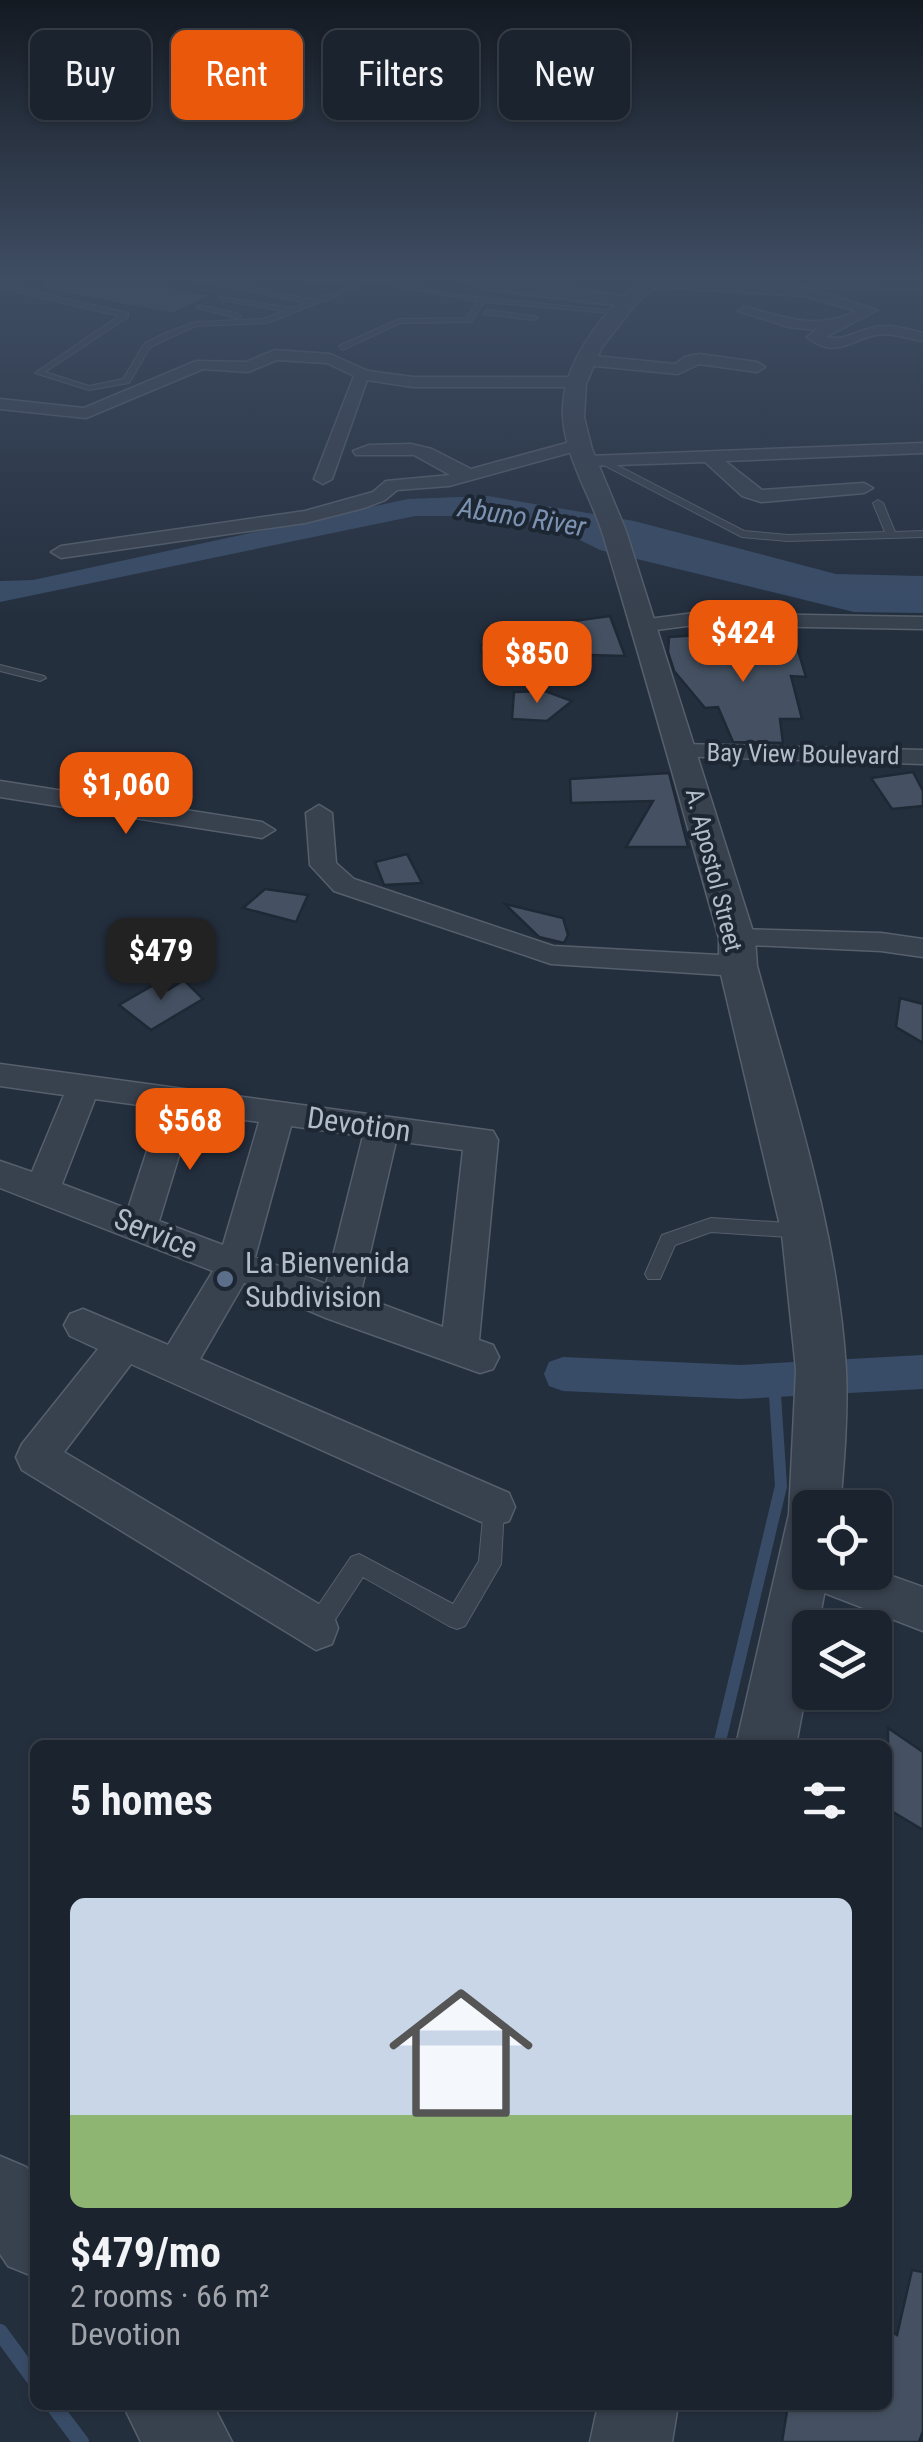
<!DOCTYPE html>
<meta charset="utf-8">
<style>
:root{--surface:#1b232e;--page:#282f3a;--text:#f1f3f6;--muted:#a0a4aa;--line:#39404a;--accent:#ea580c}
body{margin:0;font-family:"Roboto Condensed",sans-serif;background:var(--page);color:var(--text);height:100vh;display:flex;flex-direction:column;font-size:38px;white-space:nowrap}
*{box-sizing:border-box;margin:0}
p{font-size:32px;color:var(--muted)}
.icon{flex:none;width:55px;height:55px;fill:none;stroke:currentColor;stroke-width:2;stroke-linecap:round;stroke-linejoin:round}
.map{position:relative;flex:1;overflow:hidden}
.side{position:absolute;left:30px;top:1740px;width:862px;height:670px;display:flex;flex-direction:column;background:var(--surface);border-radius:15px;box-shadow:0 2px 8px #0004,0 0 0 2px var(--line)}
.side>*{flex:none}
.banner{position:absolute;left:30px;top:30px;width:865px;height:90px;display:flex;gap:20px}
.fabs{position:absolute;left:792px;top:1490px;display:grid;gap:20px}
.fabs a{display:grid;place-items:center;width:100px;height:100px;border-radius:15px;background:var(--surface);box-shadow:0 2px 8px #0004,0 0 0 2px var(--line);font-size:50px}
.price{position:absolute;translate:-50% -85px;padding:0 22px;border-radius:20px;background:var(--accent);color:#fff;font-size:32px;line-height:65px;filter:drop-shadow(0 2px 5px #0008)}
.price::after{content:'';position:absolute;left:50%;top:60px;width:30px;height:22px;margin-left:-15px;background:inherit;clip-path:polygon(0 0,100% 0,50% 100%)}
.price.current{background:#222;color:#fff}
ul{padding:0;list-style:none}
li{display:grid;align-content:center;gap:20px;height:530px;padding:0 40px}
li+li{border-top:2px solid var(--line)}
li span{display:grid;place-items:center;height:310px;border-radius:15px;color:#555}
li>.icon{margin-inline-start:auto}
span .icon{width:180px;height:180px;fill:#fffc;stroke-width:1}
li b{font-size:42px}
h2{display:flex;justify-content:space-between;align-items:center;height:120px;padding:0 40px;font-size:42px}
.pill{padding:0 35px;border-radius:15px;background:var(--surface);box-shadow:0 2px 8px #0004,0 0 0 2px var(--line);font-size:35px;line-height:90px}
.pill.current{background:var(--accent);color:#fff}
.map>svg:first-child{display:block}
</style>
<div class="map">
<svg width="923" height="2442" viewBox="0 0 923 2442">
<rect width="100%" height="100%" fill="#242f3e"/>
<path fill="#394c67" d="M488,496L634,521L836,574L923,576V613L854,612L600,550L552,526L503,516H415L0,602V581L33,580L408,499Z"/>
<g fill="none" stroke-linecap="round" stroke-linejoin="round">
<path stroke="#394c67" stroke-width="4" d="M626,276L642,279
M765,286L923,291"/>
<path stroke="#394c67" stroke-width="12" d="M719,1745L781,1486L774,1380"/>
<path stroke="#394c67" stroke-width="16" d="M0,2332L35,2380
M53,2405L81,2442"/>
<path fill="#394c67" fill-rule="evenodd" d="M923,1355V1389L740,1399L563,1391L549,1386L544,1374L549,1362L563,1357L740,1365Z"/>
</g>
<path fill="#455162" stroke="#1f2835" stroke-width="2.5" d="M42,276H110L214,295L172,314L41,289Z
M610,616L625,656L481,652V645L566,622Z
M793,634L806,677L791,676L802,719H780L783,743L733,742L718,707L705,708L674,671L668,652L669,637L699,635L717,653L769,658L766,635Z
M545,691L572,701L547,721L512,719L514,692Z
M913,772L923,791V806L892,809L871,778Z
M669,773L688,847H626L653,801L571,803L570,779Z
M407,854L422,883L384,885L375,862Z
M265,889L308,895L296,922L243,908Z
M505,904L563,918L568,935L564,943L539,937Z
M162,980L168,990L184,980L203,999L151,1030L119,1005Z
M900,998L923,1004V1043L896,1027Z
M888,1728L923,1752V1830L888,1809Z
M912,2270L923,2272V2431L919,2442H782L788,2405H888V2329L897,2335Z"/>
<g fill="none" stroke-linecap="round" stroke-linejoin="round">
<g stroke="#565f6c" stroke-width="2">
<path id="service" d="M176,276H189L314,300L356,285L361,286L267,323L196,326L169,338L150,347L129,383L89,390L35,373L119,316L0,288V284L128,313V317L45,372L89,386L123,379L144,344L163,334L195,322L263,319L284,311L222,300L220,297L292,308L307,303Z
M286,276L375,278L455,295L624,312L620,314L484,302L471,322L400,323L342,350L339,346L399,319L466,318L478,301L375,282L327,283Z
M199,305L240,314L241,316L237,318L197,308Z
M486,310L534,316L538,318L534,320L483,314Z
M603,458L744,531L788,535L885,532L873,503L878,500L883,503L895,532L923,531V537L788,541L742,537L600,463Z
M0,665L44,676L46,678L40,681L0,671Z
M711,1218L803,1224L809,1226L812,1231L809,1236L803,1238L711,1232L675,1245L660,1279H648L645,1274L662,1235Z
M494,1497L501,1500L504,1507L501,1564L465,1626L457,1629L449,1626L363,1577L325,1635L317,1638L309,1635L306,1627L309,1619L351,1557L359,1554L453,1604L479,1561L484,1507L487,1500Z"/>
</g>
<g stroke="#565f6c" stroke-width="3">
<path id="minor" d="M651,279L807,288L877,310L826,337C847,342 861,327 882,326C896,325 910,330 923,333V341C910,339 896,334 883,334C852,336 839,362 807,337L816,330L789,327L738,311L745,307C786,317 816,331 856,311L805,296L646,286V280Z
M275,350L330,354L368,371L413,377H576L584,382L576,387H413L367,380L332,479L323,484L314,479L354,376L327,363L277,360L248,372L203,369L86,418L0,409V399L84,408L196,361L246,362Z
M699,354L757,362L765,367L757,372L699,364L678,374L585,365L577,360L585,355L675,364L685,357Z
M581,439L590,444L587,448L449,486L397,490L385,500L364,508L305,523L61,558L51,552L61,546L305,511L373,492L386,481L450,475L414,455H356L353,451L369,445L411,444L432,449L471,469Z
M923,443V453L725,461L762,490L864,483L873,488L864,493L761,502L742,496L705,462L588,466L579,461L588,456Z
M694,613L923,617V629L694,625L641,632L630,626L641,620Z
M683,744L923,750V764L674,756L671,751L674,746Z
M0,781L262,822L275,830L262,838L0,797Z
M319,805L332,813L336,863L354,879L553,946L738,956L748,959L753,966L748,973L738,976L551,964L334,891L310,865L306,813Z
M737,929L881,933L923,939V957L881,951L727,944L723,938L727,932Z
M0,1064L493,1131L498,1140L479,1340L493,1345L499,1357L493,1369L480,1373L326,1318L244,1283L200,1359L509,1493L515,1507L509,1521L494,1526L479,1521L131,1364L64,1452L332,1612L338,1628L332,1644L316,1650L22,1470L16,1457L22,1444L98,1349L70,1336L64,1325L70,1314L83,1309L168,1345L213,1271L0,1188V1161L32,1172L64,1095L0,1086ZM95,1099L161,1108L128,1209L62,1184ZM192,1113L259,1122L223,1245L159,1221ZM291,1126L363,1136L326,1284L255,1257ZM396,1141L463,1150L443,1327L360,1296Z
M810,1557V1572L875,1570L923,1587V1631L809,1587L802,1572Z"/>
</g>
<g stroke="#565f6c" stroke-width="3">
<path id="tertiary" d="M453,276H480L624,296L650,276H671L638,301L602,347L586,384L584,417L592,449L626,531L755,938L757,966C793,1098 838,1232 846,1370C848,1416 844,1462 840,1508H810V1572H828L818,1628H810V1671L796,1745H736L789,1514L796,1370L782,1234L719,966V938C681,804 644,669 603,535C590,493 560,450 563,405C565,368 590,332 614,305L492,290Z
M0,2156L26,2167L35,2178V2277L8,2266L0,2254Z
M123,2405H213L232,2442H141Z
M598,2405H678L672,2442H590Z"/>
</g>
<use href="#service" fill="#38414e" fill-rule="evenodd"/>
<use href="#minor" fill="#38414e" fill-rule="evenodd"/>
<use href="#tertiary" fill="#38414e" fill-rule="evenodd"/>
</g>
<linearGradient id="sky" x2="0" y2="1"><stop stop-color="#141a22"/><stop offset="0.45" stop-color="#3f4d63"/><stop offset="1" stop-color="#3f4d63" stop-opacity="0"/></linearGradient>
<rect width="923" height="618" fill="url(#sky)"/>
<circle fill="#5c6f8a" stroke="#1d2633" stroke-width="4" cx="225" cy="1279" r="10"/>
<g text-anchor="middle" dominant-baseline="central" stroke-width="8" stroke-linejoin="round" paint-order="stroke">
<g font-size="25" fill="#b4bcc9" stroke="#1d2633">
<text transform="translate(803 754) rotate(1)">Bay View Boulevard</text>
<text transform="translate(714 870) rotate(76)">A. Apostol Street</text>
</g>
<g font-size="28" font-style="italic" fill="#7c92b1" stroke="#1d2633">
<text transform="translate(522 517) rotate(9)">Abuno River</text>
</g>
<g font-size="30" fill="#b4bcc9" stroke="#1d2633">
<text transform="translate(359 1124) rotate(8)">Devotion</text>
<text transform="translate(156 1233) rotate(22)">Service</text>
</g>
<g font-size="30" fill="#b4bcc9" stroke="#1d2633" text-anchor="start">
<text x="245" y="1262">La Bienvenida<tspan x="245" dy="34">Subdivision</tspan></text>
</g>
</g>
</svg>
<div class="fabs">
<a><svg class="icon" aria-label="locate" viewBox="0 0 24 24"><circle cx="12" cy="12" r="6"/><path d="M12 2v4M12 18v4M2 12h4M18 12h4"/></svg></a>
<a><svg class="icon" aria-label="layers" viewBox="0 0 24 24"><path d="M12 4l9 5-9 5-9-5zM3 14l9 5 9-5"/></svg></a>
</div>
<b class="price" style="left:743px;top:685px">$424</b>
<b class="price" style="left:537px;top:706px">$850</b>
<b class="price" style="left:126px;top:837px">$1,060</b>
<b class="price current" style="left:161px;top:1003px">$479</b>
<b class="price" style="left:190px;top:1173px">$568</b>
<div class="banner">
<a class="pill">Buy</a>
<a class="pill current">Rent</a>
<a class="pill">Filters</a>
<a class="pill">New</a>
</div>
<section class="side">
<h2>5 homes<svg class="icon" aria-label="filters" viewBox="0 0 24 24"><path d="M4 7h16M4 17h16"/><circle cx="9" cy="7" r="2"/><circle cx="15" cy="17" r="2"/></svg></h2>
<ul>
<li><span style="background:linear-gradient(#c9d6e8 70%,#8fb573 0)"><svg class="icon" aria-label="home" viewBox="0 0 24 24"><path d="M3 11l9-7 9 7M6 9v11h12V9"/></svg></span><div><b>$479/mo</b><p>2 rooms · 66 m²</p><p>Devotion</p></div></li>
</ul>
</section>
</div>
